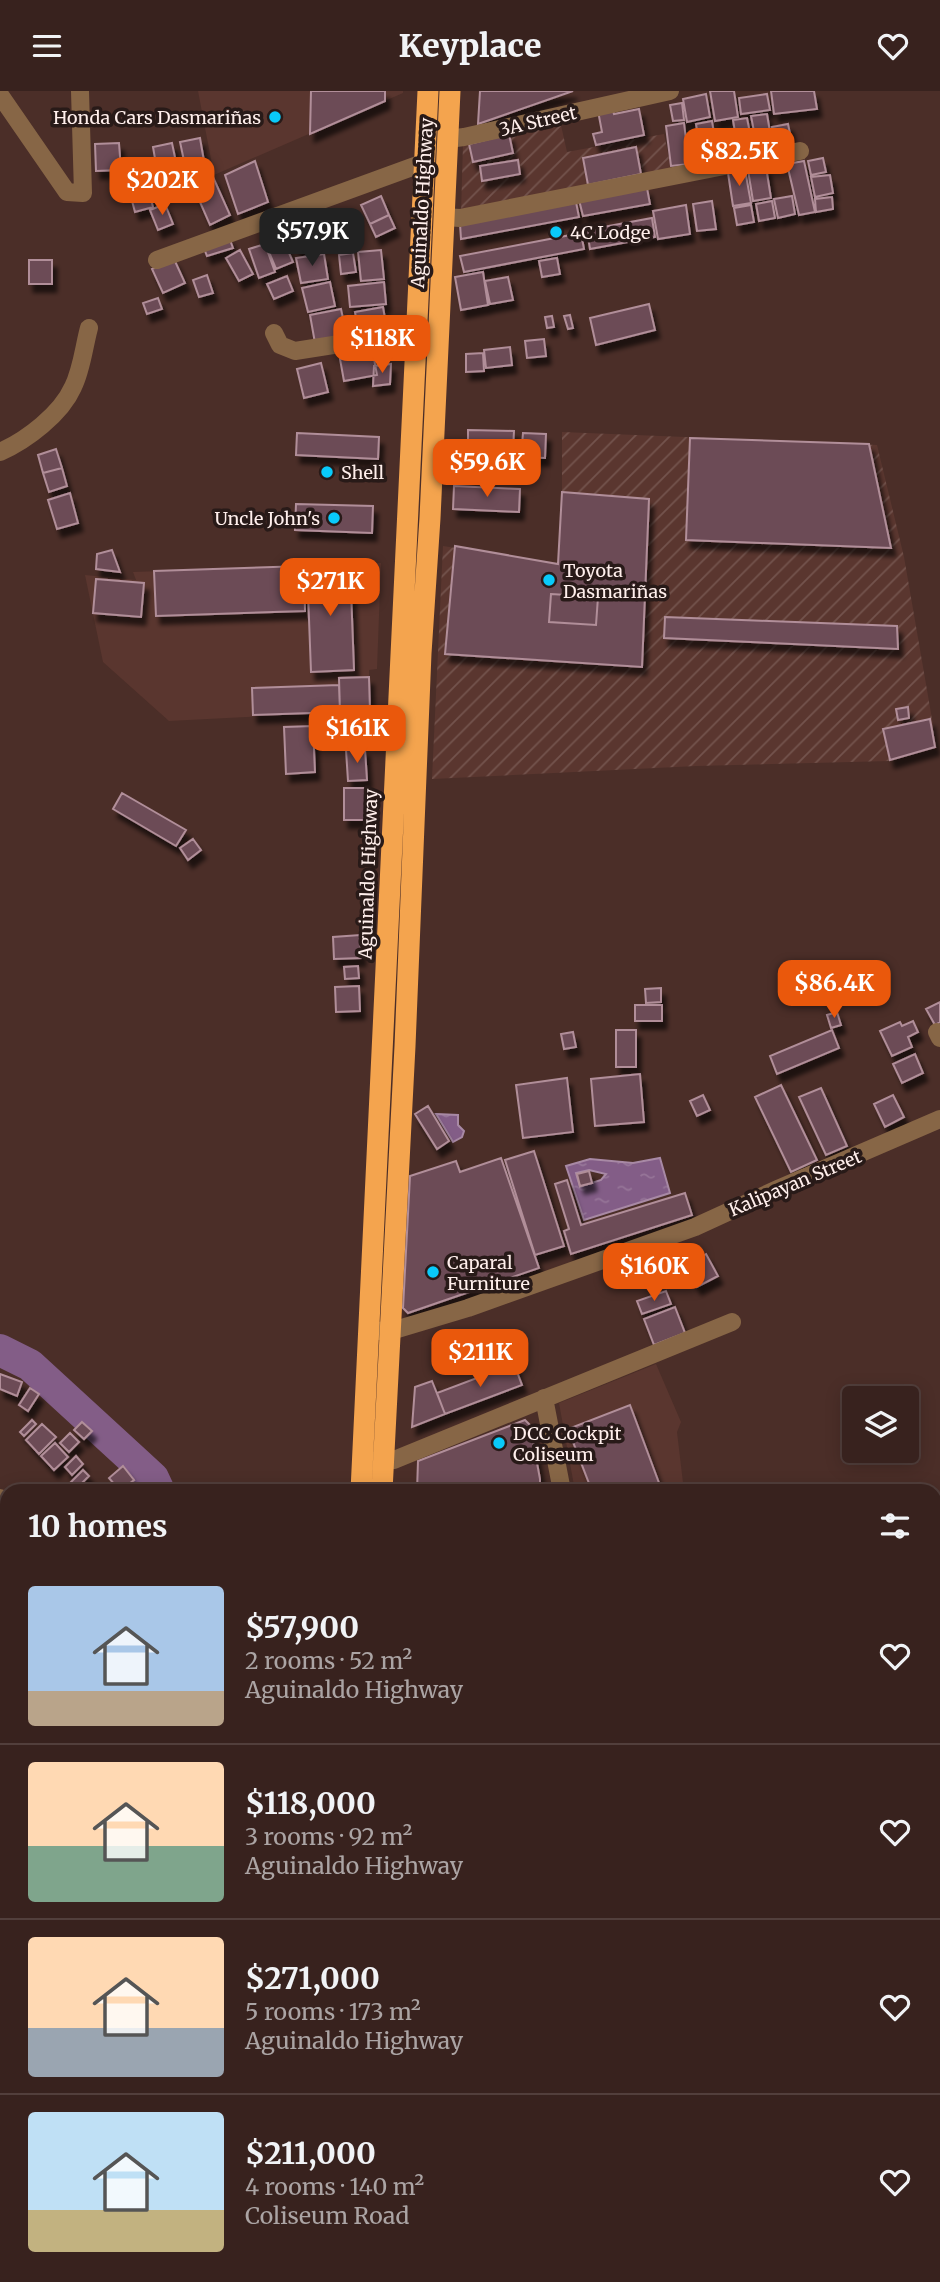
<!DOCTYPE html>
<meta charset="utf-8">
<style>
:root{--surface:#38221e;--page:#432f2b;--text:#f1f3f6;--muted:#aba4a4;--line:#523f3c;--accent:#ea580c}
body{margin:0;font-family:Merriweather,serif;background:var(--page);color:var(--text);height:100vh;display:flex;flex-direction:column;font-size:26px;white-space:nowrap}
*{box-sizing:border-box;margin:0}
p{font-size:23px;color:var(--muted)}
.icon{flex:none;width:38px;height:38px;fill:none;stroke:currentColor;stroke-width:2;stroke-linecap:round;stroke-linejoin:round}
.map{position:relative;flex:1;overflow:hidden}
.sheet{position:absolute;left:0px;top:1393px;width:942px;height:798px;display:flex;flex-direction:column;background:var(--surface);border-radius:21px 21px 0 0;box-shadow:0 4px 18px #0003,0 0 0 2px var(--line)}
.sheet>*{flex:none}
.tools{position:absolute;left:842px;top:1295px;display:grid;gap:14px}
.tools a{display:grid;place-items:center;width:77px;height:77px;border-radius:7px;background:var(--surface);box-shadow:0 4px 18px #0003,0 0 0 2px var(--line);font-size:35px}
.price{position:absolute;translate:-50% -60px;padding:0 16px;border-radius:14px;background:var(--accent);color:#fff;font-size:23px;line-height:46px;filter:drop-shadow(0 2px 4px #0008)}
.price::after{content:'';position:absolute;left:50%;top:42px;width:21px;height:16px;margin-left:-10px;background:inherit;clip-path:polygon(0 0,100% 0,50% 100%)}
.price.selected{background:#222;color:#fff}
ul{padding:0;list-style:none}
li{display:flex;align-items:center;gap:21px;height:175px;padding:0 28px}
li+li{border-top:2px solid var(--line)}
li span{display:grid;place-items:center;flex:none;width:196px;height:140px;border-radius:7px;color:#555}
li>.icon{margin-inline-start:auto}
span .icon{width:84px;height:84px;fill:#fffc;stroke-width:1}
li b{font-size:30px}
h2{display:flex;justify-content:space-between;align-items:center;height:84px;padding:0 28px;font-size:30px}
header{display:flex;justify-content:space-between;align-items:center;height:91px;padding:0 28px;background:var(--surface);font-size:32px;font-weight:800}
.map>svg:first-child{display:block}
</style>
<header><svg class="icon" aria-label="menu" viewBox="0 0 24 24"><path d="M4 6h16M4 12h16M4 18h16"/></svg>Keyplace<svg class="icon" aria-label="heart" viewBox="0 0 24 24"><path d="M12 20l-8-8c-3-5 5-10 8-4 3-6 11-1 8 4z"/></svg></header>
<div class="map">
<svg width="940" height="2191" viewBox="0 0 940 2191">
<defs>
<pattern id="industrial-furrows" width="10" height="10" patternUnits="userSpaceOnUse" patternTransform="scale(1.75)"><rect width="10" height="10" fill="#5a362f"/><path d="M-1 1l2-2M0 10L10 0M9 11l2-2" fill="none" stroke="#73534d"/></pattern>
<pattern id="park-tufts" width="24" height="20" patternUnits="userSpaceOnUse" patternTransform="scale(1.75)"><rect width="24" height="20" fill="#584f23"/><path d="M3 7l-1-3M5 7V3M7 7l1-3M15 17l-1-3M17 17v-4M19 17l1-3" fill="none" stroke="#716943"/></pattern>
<pattern id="water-ripples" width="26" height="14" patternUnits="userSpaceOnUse" patternTransform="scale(1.75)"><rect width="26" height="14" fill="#835d87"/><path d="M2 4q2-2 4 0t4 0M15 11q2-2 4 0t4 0" fill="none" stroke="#967598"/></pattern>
<filter id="shadow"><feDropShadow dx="4.5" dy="8" stdDeviation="2" flood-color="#0009"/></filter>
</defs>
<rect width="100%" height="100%" fill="#4b2e28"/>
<path fill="#5a362f" d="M198,0H403V2L214,84Z
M381,472L377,578L369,579V586L339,587L340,621L169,630L103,571L85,484L136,489L133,481Z
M656,1273L681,1331L677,1341L684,1400H575L559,1312Z
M7,2054V2184H322L323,2191H0V2057Z"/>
<path fill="url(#industrial-furrows)" d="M560,30L567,61L664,43L672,82L461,124L463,52Z
M562,341L877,354L904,466L937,657L889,670L696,675L432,688L443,455L558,473L562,401Z"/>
<path fill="url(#park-tufts)" d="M0,2089L7,2113V2158L0,2160Z"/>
<path fill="url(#water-ripples)" stroke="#a889a5" stroke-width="2" fill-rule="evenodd" d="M436,1023L458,1024V1034L464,1040L462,1046L453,1051Z
M660,1067L670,1102L584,1129L566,1075L590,1068L633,1072ZM589,1079L606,1083L601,1089L580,1096L576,1082Z"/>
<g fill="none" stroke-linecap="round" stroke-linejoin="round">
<path stroke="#835d87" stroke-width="32" d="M0,1259L30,1274L139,1374L153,1387L159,1400
M871,2184L877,2191"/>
</g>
<path fill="#6c4c57" stroke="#b18e99" stroke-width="2" fill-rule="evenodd" filter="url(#shadow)" d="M311,0H385V10L310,43Z
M480,0H573L478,33Z
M710,0H734L738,26L715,30Z
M771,0H814L817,18L774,23Z
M706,3L710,26L687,31L683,8Z
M767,3L770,19L741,23L739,7Z
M682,12L684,29L673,30L670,14Z
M612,17L614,23L639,18L644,44L596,54L593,43L602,41L598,20Z
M767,23L773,59L758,61L751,25Z
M747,27L754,62L739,65L733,29Z
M712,30L718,68L702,70L696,33Z
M684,32L689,73L671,75L666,35Z
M788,33L792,52L776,55L772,36Z
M509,43L513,62L473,71L469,53Z
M200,47L205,76L186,79L180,51Z
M119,52L121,79L96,80L95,53Z
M172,52L178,81L158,85L153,56Z
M636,56L641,83L588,94L583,67Z
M823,67L826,81L811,84L808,70Z
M518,69L520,83L482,90L480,75Z
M255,70L268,111L238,123L225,84Z
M804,70L815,121L799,124L787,73Z
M766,76L771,107L753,110L748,79Z
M745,79L751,112L733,115L728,82Z
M830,84L833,102L815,106L811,86Z
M213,86L230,124L210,134L193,95Z
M146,90L153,116L135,121L128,95Z
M647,97L650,113L583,125L579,109Z
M381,105L389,124L370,133L361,114Z
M792,105L795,123L778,127L774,108Z
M832,106L833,118L816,121L815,108Z
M712,110L716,138L697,140L693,113Z
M772,110L775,127L759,130L756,113Z
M576,111L579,126L461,148L460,133Z
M165,113L173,133L158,139L150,119Z
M686,114L690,143L658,148L653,120Z
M751,114L754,131L737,134L734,117Z
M317,117L329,150L298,161L286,129Z
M389,124L395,137L376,146L370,133Z
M336,125L344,144L332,149L324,130Z
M652,127L655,146L590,158L587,139Z
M581,142L584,158L464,181L460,165Z
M229,146L233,157L207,165L203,155Z
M265,153L275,181L259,187L249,158Z
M286,155L293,171L276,178L269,161Z
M240,159L253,183L239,190L226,167Z
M381,159L384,188L361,190L358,161Z
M353,162L356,181L341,183L339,164Z
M324,163L328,188L301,192L296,167Z
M557,167L560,183L542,186L539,170Z
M174,168L185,192L163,202L152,178Z
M29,169H52V193H29Z
M483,181L488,214L461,219L455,186Z
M207,184L213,202L199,206L193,189Z
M287,185L293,200L274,208L267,193Z
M508,186L513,209L490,213L485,190Z
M330,191L335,215L308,221L302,197Z
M384,191L386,213L350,216L348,195Z
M158,207L162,218L147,223L143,212Z
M649,213L655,239L596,254L590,227Z
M383,216L387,239L359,244L355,221Z
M341,218L347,246L315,252L310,224Z
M570,224L573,237L568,238L564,225Z
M552,225L554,236L547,237L545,226Z
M544,248L546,265L527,267L525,250Z
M510,256L512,274L486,277L484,259Z
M373,262L377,284L344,290L340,268Z
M483,262L484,280L466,281V263Z
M321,272L328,301L304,307L297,278Z
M391,273L390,293L373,295L374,275Z
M468,339L514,340L513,360L468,358Z
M297,342L379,346L378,368L296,364Z
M523,342L546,343L545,367L521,366Z
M690,347L869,353L891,457L686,449Z
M56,358L62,377L43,382L38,364Z
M62,377L67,395L49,401L43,382Z
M454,395L520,398L519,421L453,418Z
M562,401L649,408L642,576L445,563L455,455L558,473ZM551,503L598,506L596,534L549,531Z
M70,402L78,432L57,438L48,409Z
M296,413L373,415L372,442L295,439Z
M112,459L120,481L96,478L97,463Z
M350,473L354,579L311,581L307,475Z
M304,475L305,520L156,525L154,480Z
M96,488L144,492L141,526L93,522Z
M551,503L598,506L596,534L549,531Z
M665,526L897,535L898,558L664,547Z
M369,586L370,620L340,621L339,587Z
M339,594L340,621L253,624L252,597Z
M908,616L909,627L898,629L896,618Z
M930,628L935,656L890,669L883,638Z
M313,635L315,681L286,683L284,636Z
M365,658L367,689L348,690L346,659Z
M344,697H369V729H344Z
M122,702L186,739L176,755L113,718Z
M193,748L201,759L188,769L180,757Z
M360,844L361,867L334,868L333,846Z
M358,875L359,887L345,888L344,876Z
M823,882L828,898L817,901L812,885Z
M359,895L360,920L336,921L335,896Z
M661,897V911L646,912L645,898Z
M940,911V931L935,934L926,918Z
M635,914H662V930H635Z
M837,921L841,934L831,937L827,924Z
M913,930L918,941L908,946L912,956L892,965L880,940L900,931L902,935Z
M616,939H636V976H616Z
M832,939L839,957L777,983L770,965Z
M573,941L576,956L564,958L561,943Z
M915,963L923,982L902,992L893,973Z
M640,983L644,1031L595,1035L591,988Z
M567,987L573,1041L523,1047L516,994Z
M781,994L817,1069L791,1081L755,1006Z
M821,997L847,1055L826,1064L799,1006Z
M703,1004L710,1019L697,1025L690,1010Z
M893,1004L904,1026L885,1036L874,1013Z
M428,1015L449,1050L437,1058L415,1023Z
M534,1060L564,1155L535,1164L505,1069Z
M501,1067L539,1177L408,1222L403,1217L410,1085L456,1070L460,1081Z
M589,1080L592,1092L580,1095L577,1083Z
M567,1089L581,1134L685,1102L692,1124L571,1163L564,1140L569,1138L555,1093Z
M706,1163L718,1185L697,1196L685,1175Z
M666,1200L671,1213L642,1223L637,1210Z
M675,1216L685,1242L654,1254L644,1228Z
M514,1273L522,1294L445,1323L437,1302Z
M0,1283L22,1291L17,1305L0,1298Z
M432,1290L445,1323L412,1336L415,1296Z
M30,1297L39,1303L28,1320L19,1314Z
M630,1314L662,1400H592L568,1338Z
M32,1329L36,1333L24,1345L20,1341Z
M525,1329L530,1334L540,1388V1400H417L418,1370Z
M82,1331L92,1340L84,1348L74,1339Z
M42,1333L56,1346L39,1363L26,1349Z
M70,1342L79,1351L69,1361L60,1352Z
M55,1352L68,1366L54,1379L41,1365Z
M76,1365L83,1373L72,1384L65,1376Z
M123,1375L134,1389L120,1400L109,1387Z
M83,1379L89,1385L76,1398L70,1392Z
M937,1600L940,1604V1619L934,1623V1602Z
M7,1765V1796L0,1800V1768Z
M2,1887L7,1901V1974L0,1976V1888Z
M934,1982L940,1985V1994L934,2004Z
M403,2184H446L448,2191H404Z
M731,2184H759L766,2191H734L729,2186Z
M763,2184H779L781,2186L775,2191H770Z
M556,2185L557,2191H527V2187Z
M633,2188H685V2191H633Z"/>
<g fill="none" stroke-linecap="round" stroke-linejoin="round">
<path stroke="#876646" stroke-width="18" d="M0,4L67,101L83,102L80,0
M448,48L464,46L670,0
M444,126L460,127L800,60
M157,169L423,72
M274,242L280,254L295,260L416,241
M0,361C27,349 61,323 73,296C82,278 84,255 89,237
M937,941L940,947
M378,1240L398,1238L468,1217L695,1136L780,1097L940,1028
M544,1307L562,1400
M370,1370L394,1369L732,1231
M0,1407L7,1414
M934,1527L940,1522
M0,1627L7,1640
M934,1636L940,1631
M934,1706L940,1702
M934,1774L940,1769
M934,1801L940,1815
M0,1843L7,1857
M934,1965L940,1966
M0,2005L7,2002
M934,2095L940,2100
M503,2184L504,2191
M618,2184V2191
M701,2184L711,2191"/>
<path stroke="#f4a44e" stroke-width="21" d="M361,1400L428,0
M382,1400L405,955L421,562L430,427L450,0
M347,2184L348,2191
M370,2184L371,2191"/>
</g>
<g fill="#09cafa" stroke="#281a18" stroke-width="2.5">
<circle cx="275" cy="26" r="7"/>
<circle cx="556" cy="141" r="7"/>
<circle cx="327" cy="381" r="7"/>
<circle cx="334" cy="427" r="7"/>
<circle cx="549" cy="489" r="7"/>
<circle cx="433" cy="1181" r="7"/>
<circle cx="499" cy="1352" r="7"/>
</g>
<g text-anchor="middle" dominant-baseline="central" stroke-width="7" stroke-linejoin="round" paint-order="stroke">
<g font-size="18" fill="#ffefec" stroke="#281a18" text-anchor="start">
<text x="261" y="26" text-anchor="end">Honda Cars Dasmariñas</text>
<text x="570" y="141">4C Lodge</text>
<text x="341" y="381">Shell</text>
<text x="320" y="427" text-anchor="end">Uncle John's</text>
<text x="563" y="479">Toyota<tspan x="563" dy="21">Dasmariñas</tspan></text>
<text x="447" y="1171">Caparal<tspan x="447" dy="21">Furniture</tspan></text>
<text x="513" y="1342">DCC Cockpit<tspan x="513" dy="21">Coliseum</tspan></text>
</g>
<g font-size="18" fill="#ffefec" stroke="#281a18">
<text transform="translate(538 30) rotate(-13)">3A Street</text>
<text transform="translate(422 112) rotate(-87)">Aguinaldo Highway</text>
<text transform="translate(368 783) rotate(-88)">Aguinaldo Highway</text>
<text transform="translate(795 1092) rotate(-23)">Kalipayan Street</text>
</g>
</g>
</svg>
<div class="tools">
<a><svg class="icon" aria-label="layers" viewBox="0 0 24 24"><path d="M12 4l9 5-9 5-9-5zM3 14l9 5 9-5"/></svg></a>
</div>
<b class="price" style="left:739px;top:97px">$82.5K</b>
<b class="price" style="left:162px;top:126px">$202K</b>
<b class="price selected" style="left:312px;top:177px">$57.9K</b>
<b class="price" style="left:382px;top:284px">$118K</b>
<b class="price" style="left:487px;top:408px">$59.6K</b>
<b class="price" style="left:330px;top:527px">$271K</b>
<b class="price" style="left:357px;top:674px">$161K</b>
<b class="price" style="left:834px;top:929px">$86.4K</b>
<b class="price" style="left:654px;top:1212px">$160K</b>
<b class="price" style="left:480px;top:1298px">$211K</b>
<section class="sheet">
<h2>10 homes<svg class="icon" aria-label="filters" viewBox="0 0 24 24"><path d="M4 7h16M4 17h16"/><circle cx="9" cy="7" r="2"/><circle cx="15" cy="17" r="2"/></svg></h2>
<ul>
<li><span style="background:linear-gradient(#a9c7e8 75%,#b9a48a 0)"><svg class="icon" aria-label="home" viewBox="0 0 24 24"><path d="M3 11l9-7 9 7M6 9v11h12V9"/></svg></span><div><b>$57,900</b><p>2 rooms · 52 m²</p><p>Aguinaldo Highway</p></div><svg class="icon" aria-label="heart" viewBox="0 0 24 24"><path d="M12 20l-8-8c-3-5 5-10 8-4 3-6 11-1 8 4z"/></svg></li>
<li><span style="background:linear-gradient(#ffd9b3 60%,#7fa58c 0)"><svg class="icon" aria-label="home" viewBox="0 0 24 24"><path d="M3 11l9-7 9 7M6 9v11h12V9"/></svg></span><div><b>$118,000</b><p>3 rooms · 92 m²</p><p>Aguinaldo Highway</p></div><svg class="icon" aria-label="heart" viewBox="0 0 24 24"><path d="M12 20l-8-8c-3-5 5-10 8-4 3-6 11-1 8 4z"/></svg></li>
<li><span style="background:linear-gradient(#ffd9b3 65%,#9aa5b1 0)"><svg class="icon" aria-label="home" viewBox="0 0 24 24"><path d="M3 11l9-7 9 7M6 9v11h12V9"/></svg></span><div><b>$271,000</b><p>5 rooms · 173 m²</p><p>Aguinaldo Highway</p></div><svg class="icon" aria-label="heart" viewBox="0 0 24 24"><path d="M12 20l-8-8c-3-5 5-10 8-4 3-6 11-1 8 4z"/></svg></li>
<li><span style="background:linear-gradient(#bfe0f5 70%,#c2b280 0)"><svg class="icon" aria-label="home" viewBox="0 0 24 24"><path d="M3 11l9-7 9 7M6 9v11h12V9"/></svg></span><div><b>$211,000</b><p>4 rooms · 140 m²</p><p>Coliseum Road</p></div><svg class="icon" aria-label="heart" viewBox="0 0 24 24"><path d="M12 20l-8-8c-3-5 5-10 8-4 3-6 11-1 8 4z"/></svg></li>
</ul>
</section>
</div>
